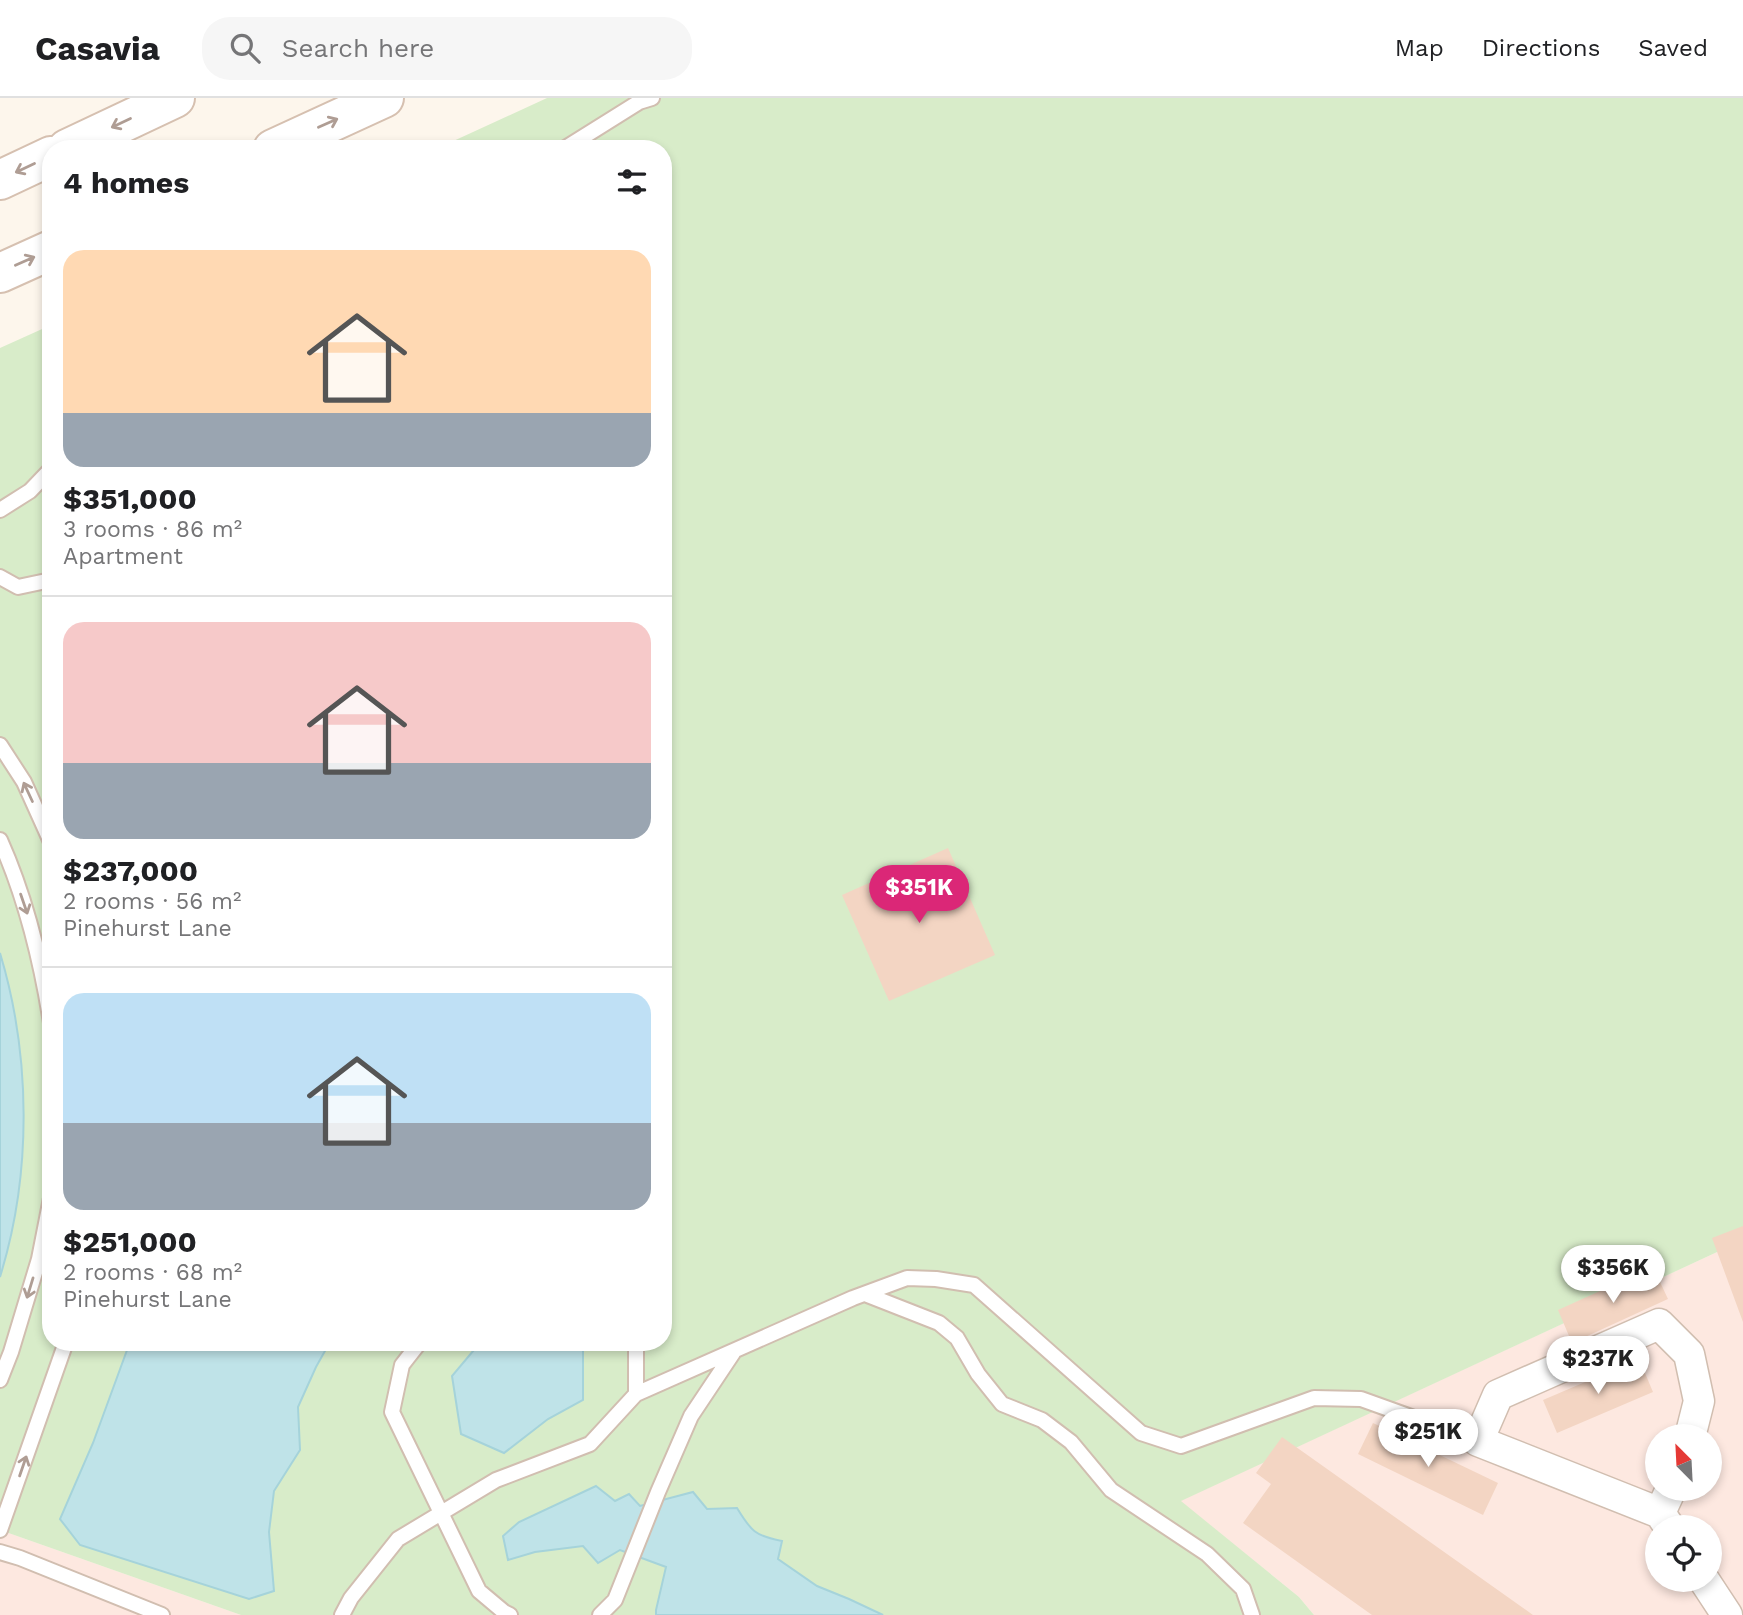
<!DOCTYPE html>
<meta charset="utf-8">
<style>
:root{--surface:#fff;--page:#f6f6f6;--text:#202124;--muted:#757577;--line:#e0e0e0;--accent:#db2777}
body{margin:0;font-family:"Work Sans",sans-serif;background:var(--page);color:var(--text);height:100vh;display:flex;flex-direction:column;font-size:26px;white-space:nowrap}
*{box-sizing:border-box;margin:0}
p{font-size:23px;color:var(--muted)}
.icon{flex:none;width:38px;height:38px;fill:none;stroke:currentColor;stroke-width:2;stroke-linecap:round;stroke-linejoin:round}
.map{position:relative;flex:1;overflow:hidden}
.side{position:absolute;left:42px;top:42px;width:630px;height:1211px;display:flex;flex-direction:column;background:var(--surface);border-radius:28px;box-shadow:0 4px 10px #0003}
.side>*{flex:none}
.needle{width:46px;rotate:336deg}
.tools{position:absolute;left:1645px;top:1326px;display:grid;gap:14px}
.tools a{display:grid;place-items:center;width:77px;height:77px;border-radius:50%;background:var(--surface);box-shadow:0 4px 10px #0003;font-size:35px}
.price{position:absolute;translate:-50% -60px;padding:0 16px;border-radius:24px;background:#fff;color:#222;font-size:23px;line-height:46px;filter:drop-shadow(0 2px 4px #0008)}
.price::after{content:'';position:absolute;left:50%;top:42px;width:21px;height:16px;margin-left:-10px;background:inherit;clip-path:polygon(0 0,100% 0,50% 100%)}
.price.on{background:var(--accent);color:#fff}
ul{padding:0;list-style:none}
li{display:grid;align-content:center;gap:14px;height:371px;padding:0 21px}
li+li{border-top:2px solid var(--line)}
li span{display:grid;place-items:center;height:217px;border-radius:21px;color:#555}
li>.icon{margin-inline-start:auto}
span .icon{width:126px;height:126px;fill:#fffc;stroke-width:1}
li b{font-size:30px}
h2{display:flex;justify-content:space-between;align-items:center;height:84px;padding:0 21px;font-size:30px}
header{display:flex;align-items:center;gap:42px;box-sizing:border-box;height:98px;padding:0 35px;background:var(--surface);border-bottom:2px solid var(--line)}
header strong{font-size:33px}
nav{display:flex;gap:38px;margin-inline-start:auto;font-size:24px}
.search{width:490px;height:63px;background:var(--page);display:flex;align-items:center;gap:18px;box-sizing:border-box;padding:0 24px;border-radius:28px;color:var(--muted);font-size:26px}
.map>svg:first-child{display:block}
</style>
<header>
<strong>Casavia</strong>
<div class="search"><svg class="icon" aria-label="search" viewBox="0 0 24 24"><circle cx="10" cy="10" r="6"/><path d="M15 15l6 6"/></svg>Search here</div>
<nav><a>Map</a><a>Directions</a><a>Saved</a></nav>
</header>
<div class="map">
<svg width="1743" height="1517" viewBox="0 0 1743 1517">
<rect width="100%" height="100%" fill="#fdf6ec"/>
<path fill="#fde8e0" fill-rule="evenodd" d="M1743,1142V1517H1314L1299,1499L1180,1403ZM1657,1339H1710V1391H1657ZM1657,1430H1710V1482H1657Z
M0,1432L241,1517H0Z"/>
<path fill="#d8ecc9" d="M547,0H1743V1142L1181,1403L1299,1499L1314,1517H241L0,1432V250L51,227V1244H663V51H436Z"/>
<path fill="#bfe3e8" stroke="#a5d3da" stroke-width="2" d="M0,855C31,958 32,1076 0,1179Z
M130,1244H330L316,1269L298,1309L300,1352L274,1393L269,1434L274,1493L249,1501L80,1447L60,1421L93,1345Z
M478,1244H583V1302L548,1321L504,1355L461,1336L452,1278L479,1246Z
M596,1388L615,1403L629,1396L640,1408L693,1394L707,1411L737,1410C751,1433 755,1438 782,1443L778,1461L817,1488L849,1501L883,1517H656V1512L666,1469L620,1452L598,1465L583,1448L535,1454L508,1462L503,1438L519,1424Z"/>
<path fill="#f3d5c3" d="M948,750L995,857L889,903L842,797Z
M1743,1128V1224L1712,1140Z
M1653,1169L1668,1201L1572,1245L1558,1212Z
M1639,1261L1653,1294L1557,1335L1543,1302Z
M1373,1325L1498,1385L1483,1417L1358,1356Z
M1282,1339L1533,1517H1372L1243,1425L1271,1386L1256,1375Z"/>
<g fill="none" stroke-linecap="round" stroke-linejoin="round">
<g stroke="#d1beb0" stroke-width="18">
<path id="service" d="M564,51L639,4L652,0
M0,412L30,393L51,371
M0,479L18,489L51,482
M0,647L24,684L51,744
M0,742C26,800 41,862 51,925
M865,1196L939,1225L957,1240L978,1276L1002,1306L1042,1322L1071,1344L1111,1392L1207,1456L1243,1491L1252,1517
M420,1244L402,1267L392,1314L479,1493L504,1514L510,1517
M0,1282L11,1254L39,1161L51,1100
M636,1296L853,1200L907,1180L936,1181L974,1187L1141,1335L1181,1348L1314,1300L1361,1301L1478,1343
M0,1432L66,1244
M0,1454L20,1460L162,1517
M342,1517L351,1500L398,1441L496,1382L590,1346L636,1296V1244
M600,1517L615,1502L658,1394L691,1318L733,1255"/>
</g>
<g stroke="#d1beb0" stroke-width="33">
<path id="minor" d="M1660,1415L1671,1391
M1670,1430L1660,1415L1478,1343L1498,1297L1659,1226L1689,1256L1699,1303L1690,1339
M1704,1482L1727,1517"/>
</g>
<g stroke="#d6c0b0" stroke-width="42">
<path id="secondary" d="M67,51L175,0
M273,51L384,0
M0,82L51,58
M0,175L51,152"/>
</g>
<use href="#service" stroke="#fff" stroke-width="14"/>
<use href="#minor" stroke="#fff" stroke-width="30"/>
<use href="#secondary" stroke="#fff" stroke-width="38"/>
</g>
<defs><path id="oneway-shaft" d="M-6 0H5M1.5-3L5.5 0L1.5 3" fill="none" stroke-width="1.6" stroke-linecap="round" stroke-linejoin="round" transform="scale(1.75)"/></defs>
<g stroke="#af9d94">
<use href="#oneway-shaft" transform="translate(121 25) rotate(155)"/>
<use href="#oneway-shaft" transform="translate(328 25) rotate(-24)"/>
<use href="#oneway-shaft" transform="translate(25 70) rotate(155)"/>
<use href="#oneway-shaft" transform="translate(25 163) rotate(-24)"/>
<use href="#oneway-shaft" transform="translate(28 694) rotate(-115)"/>
<use href="#oneway-shaft" transform="translate(24 806) rotate(71)"/>
<use href="#oneway-shaft" transform="translate(30 1190) rotate(107)"/>
<use href="#oneway-shaft" transform="translate(23 1368) rotate(-71)"/>
</g>
</svg>
<div class="tools">
<a><svg class="needle" viewBox="-14 -14 28 28"><path d="M0-13l5 13h-10z" fill="#e53935"/><path d="M0 13l5-13h-10z" fill="#757577"/></svg></a>
<a><svg class="icon" aria-label="locate" viewBox="0 0 24 24"><circle cx="12" cy="12" r="6"/><path d="M12 2v4M12 18v4M2 12h4M18 12h4"/></svg></a>
</div>
<b class="price on" style="left:919px;top:827px">$351K</b>
<b class="price" style="left:1613px;top:1207px">$356K</b>
<b class="price" style="left:1598px;top:1298px">$237K</b>
<b class="price" style="left:1428px;top:1371px">$251K</b>
<section class="side">
<h2>4 homes<svg class="icon" aria-label="filters" viewBox="0 0 24 24"><path d="M4 7h16M4 17h16"/><circle cx="9" cy="7" r="2"/><circle cx="15" cy="17" r="2"/></svg></h2>
<ul>
<li><span style="background:linear-gradient(#ffd9b3 75%,#9aa5b1 0)"><svg class="icon" aria-label="home" viewBox="0 0 24 24"><path d="M3 11l9-7 9 7M6 9v11h12V9"/></svg></span><div><b>$351,000</b><p>3 rooms · 86 m²</p><p>Apartment</p></div></li>
<li><span style="background:linear-gradient(#f6c9c9 65%,#9aa5b1 0)"><svg class="icon" aria-label="home" viewBox="0 0 24 24"><path d="M3 11l9-7 9 7M6 9v11h12V9"/></svg></span><div><b>$237,000</b><p>2 rooms · 56 m²</p><p>Pinehurst Lane</p></div></li>
<li><span style="background:linear-gradient(#bfe0f5 60%,#9aa5b1 0)"><svg class="icon" aria-label="home" viewBox="0 0 24 24"><path d="M3 11l9-7 9 7M6 9v11h12V9"/></svg></span><div><b>$251,000</b><p>2 rooms · 68 m²</p><p>Pinehurst Lane</p></div></li>
</ul>
</section>
</div>
